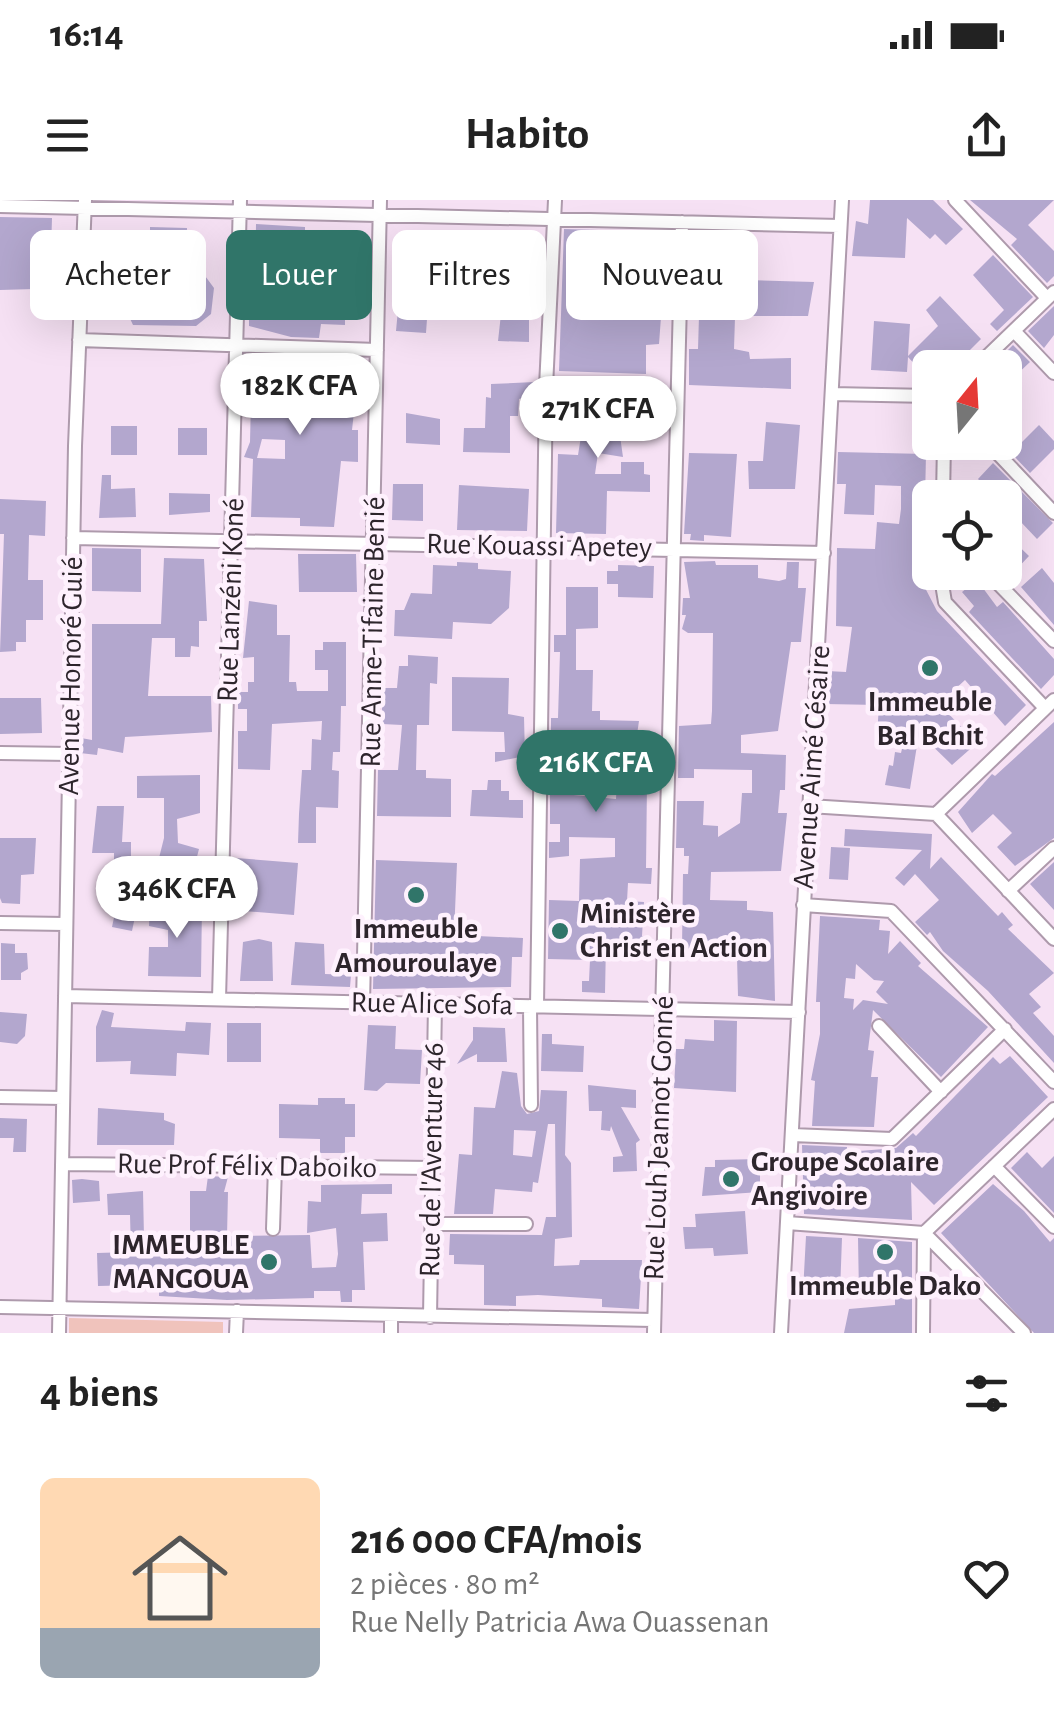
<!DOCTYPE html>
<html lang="fr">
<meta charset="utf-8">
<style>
:root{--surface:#fff;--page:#f2f2f2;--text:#222;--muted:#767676;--accent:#307569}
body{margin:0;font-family:"Alegreya Sans",sans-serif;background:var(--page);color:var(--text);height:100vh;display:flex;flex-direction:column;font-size:38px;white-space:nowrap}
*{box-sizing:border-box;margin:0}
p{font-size:32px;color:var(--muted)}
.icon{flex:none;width:55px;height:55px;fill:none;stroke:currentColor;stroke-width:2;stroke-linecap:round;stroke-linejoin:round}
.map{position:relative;height:1133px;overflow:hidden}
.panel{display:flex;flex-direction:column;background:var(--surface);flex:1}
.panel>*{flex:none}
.guide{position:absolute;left:30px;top:30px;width:995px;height:90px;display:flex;gap:20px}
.needle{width:65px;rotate:18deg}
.buttons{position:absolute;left:912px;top:150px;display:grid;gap:20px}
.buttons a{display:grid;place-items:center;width:110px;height:110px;border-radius:15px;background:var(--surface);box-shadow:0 10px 40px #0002;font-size:50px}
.price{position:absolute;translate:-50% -85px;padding:0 22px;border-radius:35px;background:#fff;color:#222;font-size:32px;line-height:65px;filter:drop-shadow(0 2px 5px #0008)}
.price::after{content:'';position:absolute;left:50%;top:60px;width:30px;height:22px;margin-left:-15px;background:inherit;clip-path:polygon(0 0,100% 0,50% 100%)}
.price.selected{background:var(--accent);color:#fff}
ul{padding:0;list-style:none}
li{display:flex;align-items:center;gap:30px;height:250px;padding:0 40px}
li span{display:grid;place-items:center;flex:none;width:280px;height:200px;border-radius:15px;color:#555}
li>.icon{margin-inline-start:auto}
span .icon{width:120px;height:120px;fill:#fffc;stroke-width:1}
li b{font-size:42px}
h2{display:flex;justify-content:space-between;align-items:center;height:120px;padding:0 40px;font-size:42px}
.tag{padding:0 35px;border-radius:15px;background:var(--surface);box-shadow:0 10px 40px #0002;font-size:35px;line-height:90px}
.tag.selected{background:var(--accent);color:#fff}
.status{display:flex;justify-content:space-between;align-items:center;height:70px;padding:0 50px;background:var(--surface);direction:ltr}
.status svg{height:28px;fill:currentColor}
header{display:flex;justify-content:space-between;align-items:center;height:130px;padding:0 40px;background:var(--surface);font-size:45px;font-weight:600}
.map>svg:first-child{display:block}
</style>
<div class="status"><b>16:14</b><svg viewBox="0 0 49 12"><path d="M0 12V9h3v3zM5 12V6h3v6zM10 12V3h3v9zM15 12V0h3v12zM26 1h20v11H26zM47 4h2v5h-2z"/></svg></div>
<header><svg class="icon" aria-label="menu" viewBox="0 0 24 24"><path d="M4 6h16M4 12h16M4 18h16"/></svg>Habito<svg class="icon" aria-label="share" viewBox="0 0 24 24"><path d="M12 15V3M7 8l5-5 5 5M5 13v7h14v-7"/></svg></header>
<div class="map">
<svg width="1054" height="1133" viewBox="0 0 1054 1133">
<rect width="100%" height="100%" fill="#f6e1f4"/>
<path fill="#f0c3bc" d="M69,1118L223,1122V1133H69Z"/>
<path fill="#b3a7ce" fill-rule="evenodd" d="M870,0H933L963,29L946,45L935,34L930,39L907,18L905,58L852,56L856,21L868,24Z
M970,0H1054L1028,25L1054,51V76L1047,83L1011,45L1017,39Z
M0,17L52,18L51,50L35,49L34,78L56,79L57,64L68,63L69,88L0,90Z
M256,24L305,27V38L348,39V70H357V118L345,117V125L321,124L319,138L291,137L249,126V101H255ZM307,59L328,60V101L287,100L288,74H308Z
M150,27L187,28L186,65H197L214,88L211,114L196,126L133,125L126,110L127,67L150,64Z
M564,29L667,32L659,69L658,90H663L659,144L646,145V174L559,171Z
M405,36L447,38L444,106L428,105L426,133L396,131Z
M465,38L478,39L475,72L462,71Z
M993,55L1033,97L997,131L990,124L1004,110L973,75Z
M744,80L814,82L808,116H744Z
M940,96L981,139L962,158L965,168H930V181L908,157L907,172L871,170L874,121L910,124L908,156L938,126L926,110Z
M1054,106V135L1044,148L1028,131Z
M501,114H529V142L498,141Z
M699,116L735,117L734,149L749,152L750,159L791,158V189L689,185V149H698Z
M1013,145L1030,162L1012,179L1019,186L1005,199V168H990Z
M252,158H318L317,169L347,170L351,159H360L352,230H358V262L341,261L334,327L300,326V318L251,317L253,259L244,257L250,242ZM262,239L285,240V259L257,258Z
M535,182L534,194L519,199L518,216H510V253L463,252L464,228H485L486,197L491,198V184Z
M580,185L653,195L649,223L610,213L607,235L620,236L623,257L598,253L595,274H621V262H644V274L650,275V292L607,291L606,334L556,333L558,254L578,255L584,218L576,216Z
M406,213L440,219V245L406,243Z
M766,222L800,225L795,289H749L748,261H763Z
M1039,225L1054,241V249L1030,273L1011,253Z
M111,226H137V255H111Z
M178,228H207V255H178Z
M838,252L926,254L925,300H920L924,350H930V362L929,380H921L937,411L1026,505L1005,526L965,480L939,504L977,543L952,565L919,533L910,589L885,585L889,565L893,566L895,552L901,553L907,528L877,536L879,505L825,504L827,471L846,472L852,427L836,426L837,348L875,349L877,322L899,324L901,309V286L875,285L874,315L844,314L846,284H837Z
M689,253L737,254L731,337L704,335V341L690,340L691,334H684Z
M993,263L1053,323L1037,339L1019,320L1006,334L1029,356L1012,374L1005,367V298H996L978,279Z
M102,275H111V289L135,288L136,317L99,318Z
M393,284H423V321L392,320Z
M459,285L529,289L527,331L457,330Z
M169,293L210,294V312L169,315Z
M0,299L46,301L45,336L29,335L28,380H43V420H26V442H16V451L0,452L4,334H0Z
M92,348L141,349V392L92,391Z
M298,354H356L357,392H299Z
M164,358L204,359L207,421H199V447L191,446L190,457H175V438H152L148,496H211L212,532L125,537L123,553L98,548L97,555L80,553L81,538L92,540V424H161Z
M715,361L716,365H758V378L779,381L786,379L787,362H799L798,388H806L801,442H791L778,531L741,535V553L786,555L785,590H780L778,613H787L781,671L711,672L710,700L747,701V710L773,712L775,801L738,796L737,757L714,756V750L682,748L683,674H688L689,656H684V648H676L677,601H704L703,625L718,626V637L740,623L742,593H752V570L694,569V578H678L679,526L711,524L712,511L713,433H688L682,429L686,415H682L683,398H690L684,362Z
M457,362L478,363V369L511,371L509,408L491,424L453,422L452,439L394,436L395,410H404L411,393L432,394L433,365L457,366Z
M618,365L654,366L653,398L618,397V384H607V371H618Z
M1042,368L1054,383V425L1021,387Z
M977,380L997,407L1003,402L1054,459V475L1041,489L969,412L974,406L962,392Z
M566,387H598V428L576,429V470H593L592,511H600V520L639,521L633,562L645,563L647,583L646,668H652L651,684L628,683L627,701L644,702L642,736L648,737L649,758H631V747L606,743L605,793L582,792V781H589L590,760L548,759L549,700L579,701L580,659L615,657V638L569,637V656L549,658V642H560V624H550V576L563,577V594L616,599L617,579L599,578L600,538L579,541L578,576L556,575L557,541H551V518H558L560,452H554V435H566Z
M249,401L277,405V435H290L289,482H296L297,491H328V470H315V450H323V442H346V506H341L340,552H333L332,570L339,571L338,608L316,607V643H298L299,614L302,570H311L312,539L321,540L322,521L272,524L270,570L238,569V531H247V509H238V492H248V482H254V457L243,458Z
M408,455L438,457L437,484L430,483L429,525H417L416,570H426V578L451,579V617L377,616L378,570H398L402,525L382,524V488H397L399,466H408Z
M452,477L509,478L508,514L524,517L525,556L495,562V552H505L504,532L452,531Z
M0,498H41L42,533L0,534Z
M1054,522V638L1015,666L997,647L1012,633L993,614L972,633L958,612L992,574L995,576Z
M200,575V613L177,619L178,643L199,649L191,680L156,670L164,638V598H137V576Z
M488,580H501V591H509V600H523V618L470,616L472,590H487Z
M97,606H124L122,642H131V665H114V653H92Z
M845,629L932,634L930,669L941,657L998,716L1002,712L1013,725L1008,729L1054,773L1029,794L1041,807L1033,813L1054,836V863L988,791L943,751L930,732L927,735L915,722L939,700L915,674L904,686L895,678L922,650L844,646Z
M0,638H36L34,674L21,675L20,704L2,703L0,698Z
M831,647L850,648L848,680L829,679Z
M236,658L298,663L294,715L232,710Z
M376,660L457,663L454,735L523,738L522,757H512L511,787L373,789Z
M1054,662V710L1030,684Z
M150,704H202L201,777L148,776L149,747H168V730L149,726Z
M116,708L136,712L132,731L112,727Z
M820,716L880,720L879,730L890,731L888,754L900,741L921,763L918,766L988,827L941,877L873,810L868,850L874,851L871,877H878L874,927L812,926L815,881L811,880L820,834V802H816ZM856,764L874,780L884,781L876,792L888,804L863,800L853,810L854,799L844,798L846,778L855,779Z
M259,739L272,742L273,781H240L243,742Z
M295,742L324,744L325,774L351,775L350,787L291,785Z
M1,743L15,744V753H27L28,769L21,773V780H1Z
M102,810L114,813L111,827L185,831L186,822L211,823L209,855L177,853L176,876L130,874L131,861L96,862V827Z
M0,812L27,814L25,836L17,844L0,842Z
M714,820L737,821L736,892L674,888L676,849H684L685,839L714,841Z
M227,823H261V862H227Z
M368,825L396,826L395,849L422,850L420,884L386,883L377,891L364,890Z
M473,827L505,828L507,862H477V854L457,864L473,840Z
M542,834H552V844L584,846L583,872L541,871Z
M1010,856L1048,897L934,1005L911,982L912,1020L804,1014L802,945L847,947V952L896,948L913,933L916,936L993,857L1000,864Z
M502,871L517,873L521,906L527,914L539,911L541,890L567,891L565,955L571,963L572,1037L555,1039L554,1066L579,1065L580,1060H642L639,1109L602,1107V1099L538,1095L516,1096V1106L484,1105V1065L454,1064V1055H449L450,1034L542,1035L546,1017H556L555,924H548L538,983L533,982L532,992L495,989L493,1014H454L459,954L472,955L474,907L495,908ZM514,930L536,931L532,957L513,955Z
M588,885L636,890V908L621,907L640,940L636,943L637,971L613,972V957L623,956L611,926L610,931L601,930L602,911H589Z
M318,898H345V904H355V937H345V953H320V939L279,938V904L318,905Z
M98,908L164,913V920L175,924L174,945H97Z
M0,918L27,919L26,952H13L14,938H0Z
M1027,952L1042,968L1054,956V1013L1011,968Z
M760,959V992L702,996L705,967H715V960Z
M208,976L228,977L224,992H228L227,1036L310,1035L312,1068L336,1067L338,1054L336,1028L307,1033L308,1001L321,1002V985L392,984V994H362L361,1014L387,1013L388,1041L363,1042L365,1090H352V1102H341L340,1091H314V1098L227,1100L159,1096V1087L138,1085L98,1086L97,1053L131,1052L130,1015H108L107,994L143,991L144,1037L190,1039V991H206Z
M82,979L99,981L100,1001L73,1003L72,980Z
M993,984L1024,1011L1050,1042L1054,1038V1133H1034L941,1033Z
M745,1011L748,1054L714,1056L713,1048L685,1049L683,1027H696L695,1014Z
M806,1036L842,1038L840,1093L803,1092Z
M858,1038L912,1042V1133H844L849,1109L895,1105V1095L859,1094Z"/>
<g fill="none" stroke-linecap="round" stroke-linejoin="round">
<g stroke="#ae9aac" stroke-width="16">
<path id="minor" d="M955,0L1047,98
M0,6L840,26
M1014,131L1054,173
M79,140L377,150
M975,168L1054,92
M832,194L930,196
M987,242L1054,313
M943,298L944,242
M73,338L824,353
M940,372L945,402L1045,508
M987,372L1054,441
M0,553L70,554
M809,606L936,614L1054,739
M936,614L1054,500
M1008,691L1054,648
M803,705L891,711L1054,882
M0,723L65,724
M65,796L799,812
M219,799L240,0
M363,804L380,0
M530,806L531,905
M537,806L546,187L555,0
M879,826L941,892
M0,897L63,898
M792,935L892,939L1005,829
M62,964L432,968
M994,966L1054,1027
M787,1023L924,1033L1024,1133
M431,1024H526
M273,1029L275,967
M0,1107L653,1120
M430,1117L435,803
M59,1133L75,246L85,0
M236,1133L237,1111
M391,1133V1117
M654,1133L682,22
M781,1133L842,0
M923,1133L924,1033L1054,909"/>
</g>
<use href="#minor" stroke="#fff" stroke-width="12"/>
</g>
<g fill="#307569" stroke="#fef1fd" stroke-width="4">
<circle cx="930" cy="468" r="10"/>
<circle cx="416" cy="695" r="10"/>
<circle cx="560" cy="731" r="10"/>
<circle cx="731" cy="979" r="10"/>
<circle cx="885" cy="1052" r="10"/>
<circle cx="269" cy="1062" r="10"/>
</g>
<g text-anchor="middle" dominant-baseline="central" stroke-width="9" stroke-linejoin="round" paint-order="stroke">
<g font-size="30" fill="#2d252c" stroke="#fef1fd">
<text transform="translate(539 346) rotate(1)">Rue Kouassi Apetey</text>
<text transform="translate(231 400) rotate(-88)">Rue Lanzéni Koné</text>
<text transform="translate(373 432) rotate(-89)">Rue Anne-Tifaine Benié</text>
<text transform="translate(71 476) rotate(-89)">Avenue Honoré Guié</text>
<text transform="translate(812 567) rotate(-86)">Avenue Aimé Césaire</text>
<text transform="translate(432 804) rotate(1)">Rue Alice Sofa</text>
<text transform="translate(659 938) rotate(-88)">Rue Louh Jeannot Gonné</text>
<text transform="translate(432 960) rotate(-89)">Rue de l'Aventure 46</text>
<text transform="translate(247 966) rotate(1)">Rue Prof Félix Daboiko</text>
</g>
<g font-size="30" font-weight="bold" fill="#2d252c" stroke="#fef1fd">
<text x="930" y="502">Immeuble<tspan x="930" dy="34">Bal Bchit</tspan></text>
<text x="580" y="714" text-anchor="start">Ministère<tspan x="580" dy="34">Christ en Action</tspan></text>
<text x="416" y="729">Immeuble<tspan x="416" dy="34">Amouroulaye</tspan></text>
<text x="751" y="962" text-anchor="start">Groupe Scolaire<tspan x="751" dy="34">Angivoire</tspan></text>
<text x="249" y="1045" text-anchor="end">IMMEUBLE<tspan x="249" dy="34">MANGOUA</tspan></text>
<text x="885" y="1086">Immeuble Dako</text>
</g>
</g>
</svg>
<div class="buttons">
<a><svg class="needle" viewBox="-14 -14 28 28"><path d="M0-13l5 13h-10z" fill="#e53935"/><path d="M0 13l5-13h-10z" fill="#767676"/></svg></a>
<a><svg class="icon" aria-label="locate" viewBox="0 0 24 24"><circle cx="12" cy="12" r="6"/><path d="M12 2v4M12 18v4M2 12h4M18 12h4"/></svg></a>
</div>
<b class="price" style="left:300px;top:238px">182K CFA</b>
<b class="price" style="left:598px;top:261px">271K CFA</b>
<b class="price selected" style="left:596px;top:615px">216K CFA</b>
<b class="price" style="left:177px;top:741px">346K CFA</b>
<div class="guide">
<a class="tag">Acheter</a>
<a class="tag selected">Louer</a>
<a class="tag">Filtres</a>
<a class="tag">Nouveau</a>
</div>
</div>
<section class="panel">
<h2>4 biens<svg class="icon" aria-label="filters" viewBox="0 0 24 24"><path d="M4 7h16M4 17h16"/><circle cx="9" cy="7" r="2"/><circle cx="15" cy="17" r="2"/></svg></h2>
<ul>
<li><span style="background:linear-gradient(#ffd9b3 75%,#9aa5b1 0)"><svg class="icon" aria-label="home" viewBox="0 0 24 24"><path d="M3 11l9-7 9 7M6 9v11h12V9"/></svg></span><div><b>216 000 CFA/mois</b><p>2 pièces · 80 m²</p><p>Rue Nelly Patricia Awa Ouassenan</p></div><svg class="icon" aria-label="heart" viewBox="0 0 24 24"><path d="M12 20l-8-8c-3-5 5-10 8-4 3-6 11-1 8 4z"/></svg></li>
</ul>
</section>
